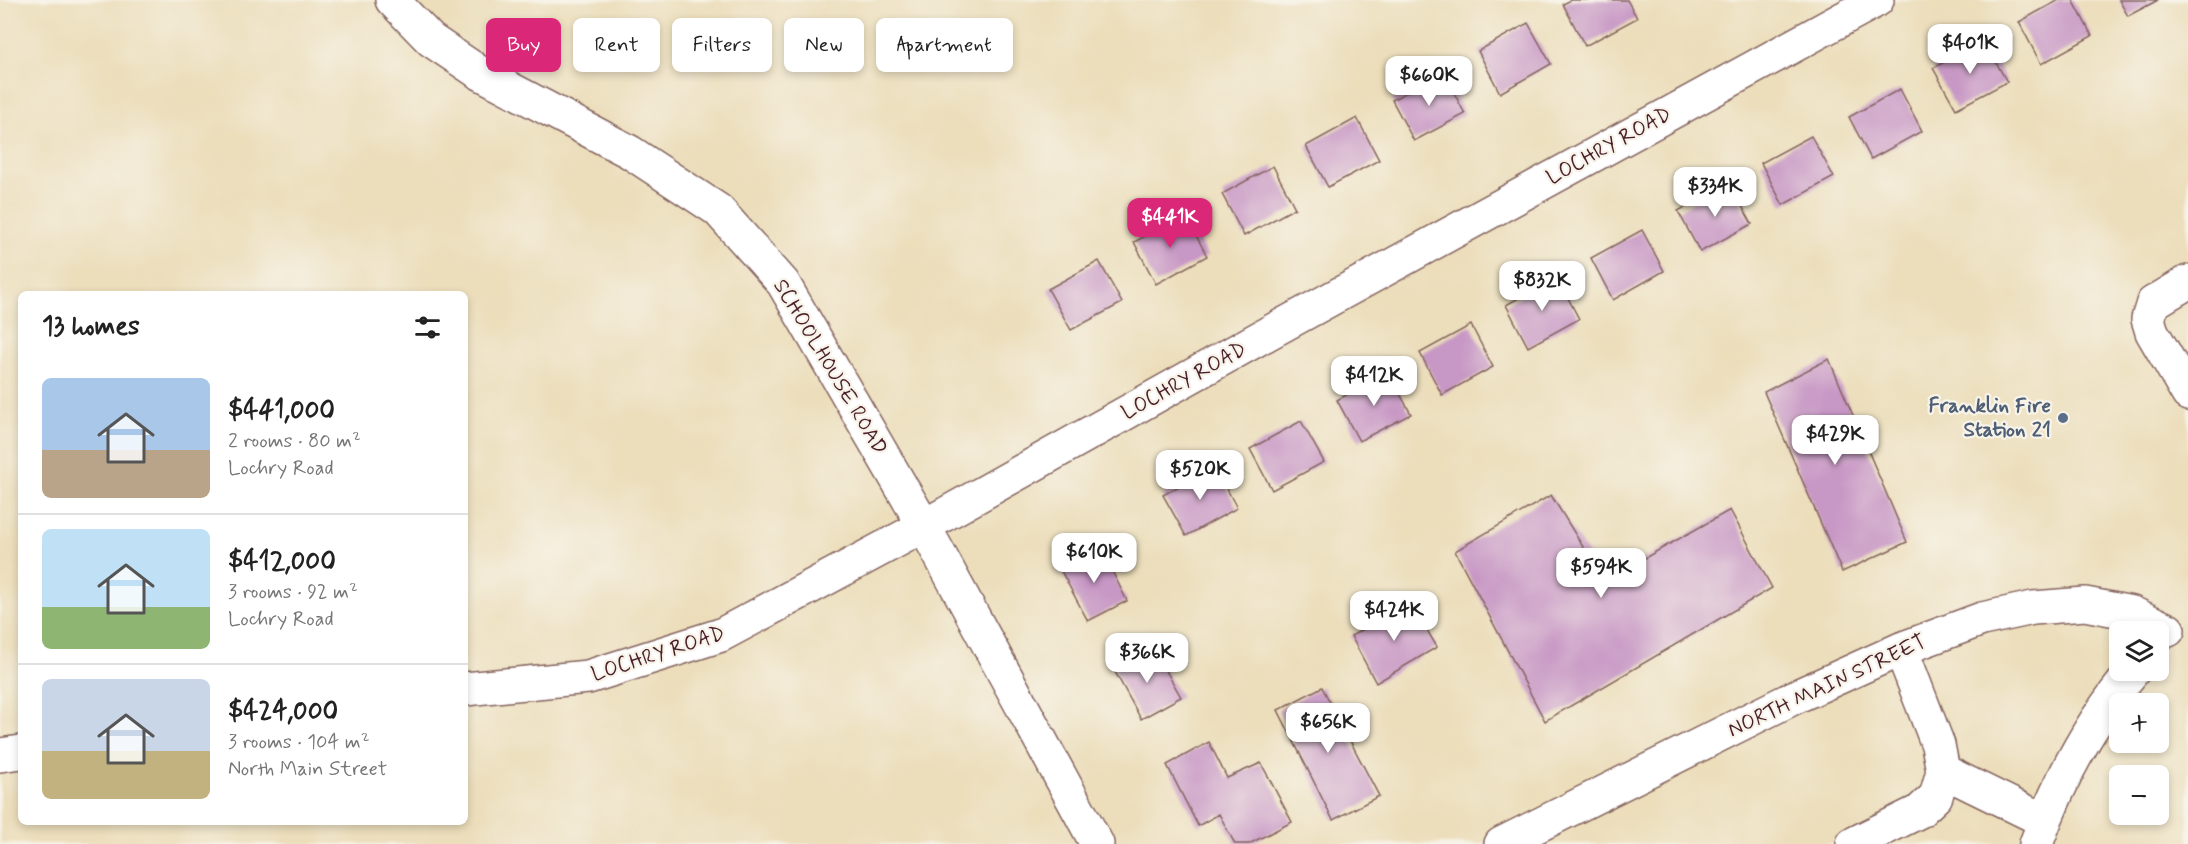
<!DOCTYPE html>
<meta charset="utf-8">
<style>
:root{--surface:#fff;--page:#f2f2f2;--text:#222;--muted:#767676;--line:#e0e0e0;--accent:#db2777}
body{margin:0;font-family:Mynerve,sans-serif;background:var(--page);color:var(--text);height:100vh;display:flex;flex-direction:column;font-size:22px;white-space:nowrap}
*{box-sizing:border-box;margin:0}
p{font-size:20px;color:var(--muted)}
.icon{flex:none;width:33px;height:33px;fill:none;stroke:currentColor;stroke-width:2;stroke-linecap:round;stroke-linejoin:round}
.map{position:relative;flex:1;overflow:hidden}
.side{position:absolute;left:18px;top:291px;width:450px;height:534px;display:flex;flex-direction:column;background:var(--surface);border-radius:9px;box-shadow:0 3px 9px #0003}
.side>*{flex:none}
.top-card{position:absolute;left:486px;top:18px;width:570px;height:54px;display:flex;gap:12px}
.buttons{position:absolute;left:2109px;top:621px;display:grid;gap:12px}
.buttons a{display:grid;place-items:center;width:60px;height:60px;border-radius:9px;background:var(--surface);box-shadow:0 3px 9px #0003;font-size:30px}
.price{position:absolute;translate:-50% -51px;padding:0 14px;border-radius:12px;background:#fff;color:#222;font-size:20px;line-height:39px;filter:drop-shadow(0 2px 3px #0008)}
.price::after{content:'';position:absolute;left:50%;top:36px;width:18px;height:14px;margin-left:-9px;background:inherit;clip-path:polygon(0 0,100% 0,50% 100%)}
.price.active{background:var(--accent);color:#fff}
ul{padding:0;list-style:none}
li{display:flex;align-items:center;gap:18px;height:150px;padding:0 24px}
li+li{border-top:2px solid var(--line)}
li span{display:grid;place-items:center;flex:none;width:168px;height:120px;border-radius:9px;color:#555}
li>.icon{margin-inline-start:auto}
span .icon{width:72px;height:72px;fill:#fffc;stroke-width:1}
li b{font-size:26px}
h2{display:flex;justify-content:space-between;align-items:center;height:72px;padding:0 24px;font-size:26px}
.pill{padding:0 21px;border-radius:9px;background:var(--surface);box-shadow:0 3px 9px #0003;font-size:21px;line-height:54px}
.pill.active{background:var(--accent);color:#fff}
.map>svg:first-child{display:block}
</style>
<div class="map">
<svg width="2188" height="844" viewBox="0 0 2188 844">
<rect width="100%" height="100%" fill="#f7f3e8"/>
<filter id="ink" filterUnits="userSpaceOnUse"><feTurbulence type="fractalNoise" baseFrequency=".0167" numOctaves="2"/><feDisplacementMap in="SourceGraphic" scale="12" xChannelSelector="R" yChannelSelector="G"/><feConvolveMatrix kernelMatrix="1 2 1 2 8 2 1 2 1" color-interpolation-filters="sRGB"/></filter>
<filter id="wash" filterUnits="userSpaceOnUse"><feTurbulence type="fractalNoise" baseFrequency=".008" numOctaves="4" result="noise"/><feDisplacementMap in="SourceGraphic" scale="24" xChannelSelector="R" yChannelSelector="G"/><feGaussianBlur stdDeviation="1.35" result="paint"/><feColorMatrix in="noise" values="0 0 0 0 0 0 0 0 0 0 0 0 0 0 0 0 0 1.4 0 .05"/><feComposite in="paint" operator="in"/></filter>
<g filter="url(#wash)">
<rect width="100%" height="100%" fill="#ecdebb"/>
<g id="blocks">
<path fill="#c797c5" d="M1571,0H1627L1637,18L1585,46L1563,4Z
M2059,0H2073L2092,36L2041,64L2019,22Z
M2119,0H2158L2128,16Z
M1528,23L1551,64L1500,93L1478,51Z
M1984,41L2007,82L1956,109L1933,68Z
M1443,72L1465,114L1414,141L1392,100Z
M1900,89L1922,131L1871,159L1849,117Z
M1357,118L1379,160L1328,187L1306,146Z
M1811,136L1834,177L1783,205L1761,163Z
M1273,166L1295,208L1244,236L1222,194Z
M1729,183L1752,224L1700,252L1678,211Z
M1185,215L1207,256L1156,284L1134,242Z
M1642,230L1664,271L1613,300L1591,258Z
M1099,261L1122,303L1071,330L1048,289Z
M1557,277L1579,319L1528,347L1506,305Z
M1471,325L1493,367L1442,395L1420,353Z
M1829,359L1907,542L1842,572L1764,392Z
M1388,372L1411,414L1359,441L1337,400Z
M1301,421L1324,462L1272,490L1250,449Z
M1215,467L1237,508L1186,536L1163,495Z
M1551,495L1604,581L1730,510L1772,588L1545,721L1455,551Z
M1099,545L1127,601L1088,621L1060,569Z
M1411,603L1437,647L1376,683L1351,636Z
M1153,648L1181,697L1141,719L1114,670Z
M1322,687L1379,796L1333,820L1278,710Z
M1209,742L1227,778L1261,763L1292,822L1249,844H1235L1219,814L1198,826L1167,765Z"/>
</g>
</g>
<g filter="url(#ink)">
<use href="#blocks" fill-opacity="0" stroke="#83625d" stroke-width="1.5"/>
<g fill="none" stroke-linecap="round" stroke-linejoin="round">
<g stroke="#83625d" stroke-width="36">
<path id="minor" d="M392,0L431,40L480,73L630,152L718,210L783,283L924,526L1097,844
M2188,282L2153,303L2148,319L2152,332L2188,394
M465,689L588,677L721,635L924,526L1274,330L1877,0
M0,755L21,752
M1943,771L2045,821
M1501,844L1795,697L1901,649L1982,619L2033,608L2085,604L2132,613L2168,630
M1853,844L1920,811L1936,796L1943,771L1938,745L1901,649
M2036,844C2059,781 2090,721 2134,670"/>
</g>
<use href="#minor" stroke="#fff" stroke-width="33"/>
</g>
</g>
<circle fill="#5c6f8a" stroke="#f7f3e8" stroke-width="2" cx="2063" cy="418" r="6"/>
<g text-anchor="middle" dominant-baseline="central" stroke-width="4.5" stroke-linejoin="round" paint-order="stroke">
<g font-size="21" fill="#4a1f2b" stroke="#f7f3e8">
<text transform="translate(1609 146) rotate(-29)">LOCHRY ROAD</text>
<text transform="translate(830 367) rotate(59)">SCHOOLHOUSE ROAD</text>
<text transform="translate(1184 381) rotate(-29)">LOCHRY ROAD</text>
<text transform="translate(658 654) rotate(-18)">LOCHRY ROAD</text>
<text transform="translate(1827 686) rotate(-25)">NORTH MAIN STREET</text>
</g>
<g font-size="21" font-weight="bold" fill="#4e5e75" stroke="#f7f3e8" text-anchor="end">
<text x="2051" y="406">Franklin Fire<tspan x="2051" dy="24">Station 21</tspan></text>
</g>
</g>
</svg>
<div class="buttons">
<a><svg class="icon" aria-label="layers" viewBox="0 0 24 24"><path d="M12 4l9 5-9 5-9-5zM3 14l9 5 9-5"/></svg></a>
<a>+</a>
<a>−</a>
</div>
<b class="price" style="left:1970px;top:75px">$401K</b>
<b class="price" style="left:1429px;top:107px">$660K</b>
<b class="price" style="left:1715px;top:218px">$334K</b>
<b class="price active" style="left:1170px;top:249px">$441K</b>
<b class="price" style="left:1542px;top:312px">$832K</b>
<b class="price" style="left:1374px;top:407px">$412K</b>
<b class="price" style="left:1835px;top:466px">$429K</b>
<b class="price" style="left:1200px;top:501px">$520K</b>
<b class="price" style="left:1094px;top:584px">$610K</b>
<b class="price" style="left:1601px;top:599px">$594K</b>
<b class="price" style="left:1394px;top:642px">$424K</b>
<b class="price" style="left:1147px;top:684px">$366K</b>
<b class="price" style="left:1328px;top:754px">$656K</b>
<div class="top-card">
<a class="pill active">Buy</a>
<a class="pill">Rent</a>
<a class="pill">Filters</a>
<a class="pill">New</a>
<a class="pill">Apartment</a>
</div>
<section class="side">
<h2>13 homes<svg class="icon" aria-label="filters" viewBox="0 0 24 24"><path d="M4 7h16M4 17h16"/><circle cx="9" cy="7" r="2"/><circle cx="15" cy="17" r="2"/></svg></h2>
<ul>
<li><span style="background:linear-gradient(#a9c7e8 60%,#b9a48a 0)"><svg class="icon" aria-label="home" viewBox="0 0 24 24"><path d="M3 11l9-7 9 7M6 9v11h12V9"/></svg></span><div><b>$441,000</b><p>2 rooms · 80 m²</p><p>Lochry Road</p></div></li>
<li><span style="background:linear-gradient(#bfe0f5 65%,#8fb573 0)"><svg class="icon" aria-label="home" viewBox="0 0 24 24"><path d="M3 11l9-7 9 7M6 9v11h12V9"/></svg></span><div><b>$412,000</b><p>3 rooms · 92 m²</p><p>Lochry Road</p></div></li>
<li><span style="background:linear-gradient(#c9d6e8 60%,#c2b280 0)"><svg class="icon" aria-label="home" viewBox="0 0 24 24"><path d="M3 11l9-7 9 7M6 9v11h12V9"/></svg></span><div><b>$424,000</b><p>3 rooms · 104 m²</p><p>North Main Street</p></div></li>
</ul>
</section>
</div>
